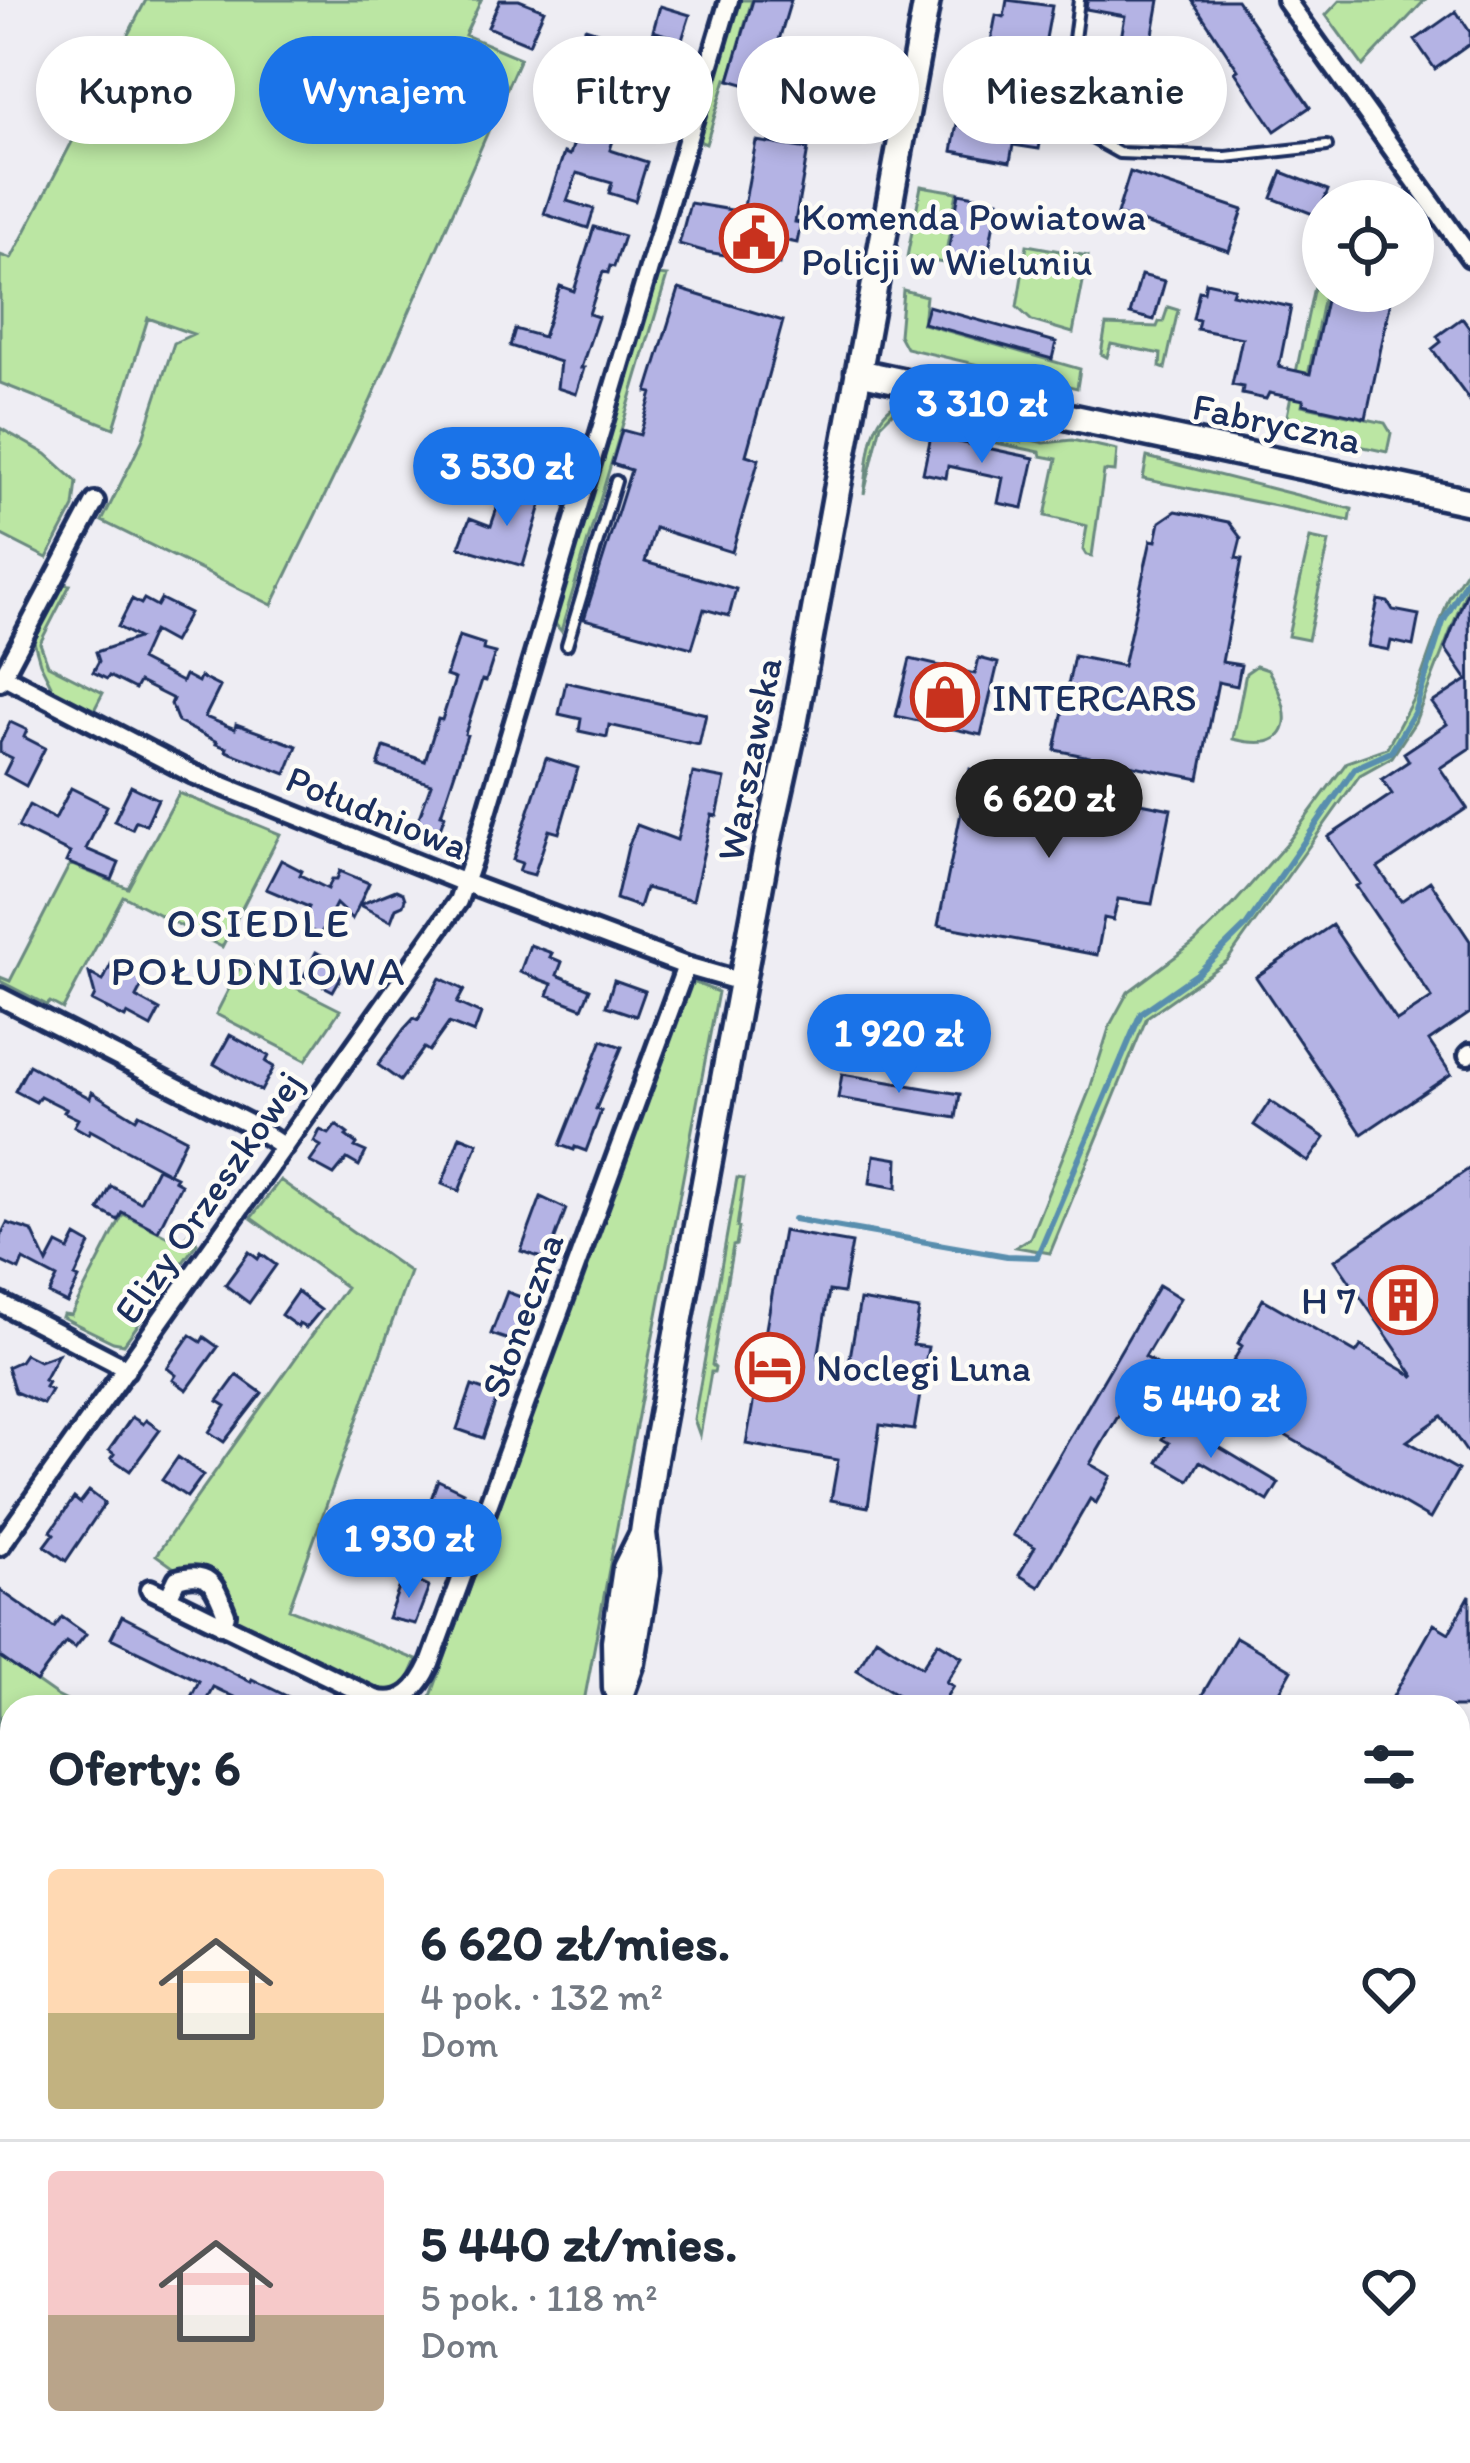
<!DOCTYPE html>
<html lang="pl">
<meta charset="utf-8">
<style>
:root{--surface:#fff;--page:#f2f2f3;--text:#1f2937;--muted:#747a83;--line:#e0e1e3;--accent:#1a73e8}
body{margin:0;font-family:Itim,sans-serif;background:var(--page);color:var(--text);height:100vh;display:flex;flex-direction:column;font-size:45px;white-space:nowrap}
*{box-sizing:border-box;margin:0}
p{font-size:39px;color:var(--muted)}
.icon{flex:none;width:66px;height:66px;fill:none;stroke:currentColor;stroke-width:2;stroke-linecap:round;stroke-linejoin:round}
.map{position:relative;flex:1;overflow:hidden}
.side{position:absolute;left:0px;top:1695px;width:1470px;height:768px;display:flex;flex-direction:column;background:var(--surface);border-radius:36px 36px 0 0;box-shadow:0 6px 18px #0003}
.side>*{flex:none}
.top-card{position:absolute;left:36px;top:36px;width:1398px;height:108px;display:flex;gap:24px}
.fabs{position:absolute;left:1302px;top:180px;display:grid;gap:24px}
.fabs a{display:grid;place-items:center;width:132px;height:132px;border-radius:50%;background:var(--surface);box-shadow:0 6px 18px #0003;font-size:60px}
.price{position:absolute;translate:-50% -102px;padding:0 27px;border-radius:42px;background:var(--accent);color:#fff;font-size:39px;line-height:78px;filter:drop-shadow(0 3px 6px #0008)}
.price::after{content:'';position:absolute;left:50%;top:72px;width:36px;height:27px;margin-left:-18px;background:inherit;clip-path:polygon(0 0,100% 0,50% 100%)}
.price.current{background:#222;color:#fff}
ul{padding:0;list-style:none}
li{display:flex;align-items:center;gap:36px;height:300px;padding:0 48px}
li+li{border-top:3px solid var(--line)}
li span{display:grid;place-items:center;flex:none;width:336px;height:240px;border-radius:12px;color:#555}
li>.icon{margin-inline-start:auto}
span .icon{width:144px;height:144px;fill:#fffc;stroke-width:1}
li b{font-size:51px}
h2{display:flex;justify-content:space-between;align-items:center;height:144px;padding:0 48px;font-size:51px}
.chip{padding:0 42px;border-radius:54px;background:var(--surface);box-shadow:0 6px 18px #0003;font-size:42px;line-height:108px}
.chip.current{background:var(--accent);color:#fff}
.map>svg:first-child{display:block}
</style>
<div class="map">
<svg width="1470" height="2463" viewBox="0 0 1470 2463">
<rect width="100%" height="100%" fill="#eeedf3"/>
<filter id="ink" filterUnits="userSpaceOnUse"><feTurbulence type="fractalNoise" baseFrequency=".00833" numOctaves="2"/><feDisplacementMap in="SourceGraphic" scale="24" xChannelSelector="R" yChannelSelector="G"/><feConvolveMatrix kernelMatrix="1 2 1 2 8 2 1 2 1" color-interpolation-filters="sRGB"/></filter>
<g filter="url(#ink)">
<path fill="#bbe6a3" stroke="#6b8a80" stroke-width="3" d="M146,0H481L465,35L520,58L370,402L272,605L102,521L142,441L174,343L193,334L148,318L114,428L0,383V255L11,259Z
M738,0H752L729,80L726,79L706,144L701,142L697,135Z
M1340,0H1425L1363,66L1326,15Z
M921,186L957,192L944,263L907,257Z
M1027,245L1088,256L1073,333L1032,321L1017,307Z
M658,275L667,276L561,631L556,625L554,615Z
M1323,275L1325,291L1302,405L1385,423L1391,433L1387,452L1284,430L1313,291Z
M903,290L926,296L923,324L1080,369L1077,388L906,348L899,335Z
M1168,307L1178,310L1165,369L1160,367L1161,354L1111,344L1107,357L1101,354L1106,325L1157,327L1159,322H1163Z
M900,402L943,412L964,421L960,434L974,438L978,427L1010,435V440L1021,442L1023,438L1044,443L1072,440L1117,450L1115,472L1104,471L1092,556L1086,555L1083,550L1087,526L1045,516L1057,459L1041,456L1040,452L933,430L936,417L896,409L881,424L864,494C869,463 867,415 900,402Z
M0,428L46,454L77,482L74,507L47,558L0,534Z
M1147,457L1352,509L1350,521L1143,479Z
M1310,538L1329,542L1308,640L1288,636Z
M1470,565V581L1415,722L1392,757L1360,775L1227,961L1147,1017L1050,1253L1016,1247L1030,1238L1090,1089L1110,1025L1128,992L1195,942L1232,906L1288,842L1347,762L1387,748L1414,697L1449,598Z
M61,584L70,585L40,643L48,665L103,693L92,714L56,695L40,663L33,638Z
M1256,666L1268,670C1293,713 1298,755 1233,739L1246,673Z
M179,793L280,834L222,947L123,896L63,1009L50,1002L47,1005L0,981V977L10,981L70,864L128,888Z
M243,961L340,1010L306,1060L216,1014Z
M690,981L718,992L583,1707H427Z
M737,1178L744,1179L737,1227L739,1228L736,1245L733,1246L712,1365L715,1368L714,1372H711L700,1436L694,1419Z
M280,1180L410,1272L289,1609L417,1660L404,1689L393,1692L378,1691L237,1623L223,1588L216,1578L204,1568L177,1570L156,1555L346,1287L251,1218Z
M123,1214L181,1243L190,1231L197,1243L124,1344L113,1342L62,1317L63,1314L71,1315Z
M0,1656L57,1696L79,1707H12V2043L0,2058Z"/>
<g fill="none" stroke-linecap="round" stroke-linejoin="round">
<path stroke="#598eae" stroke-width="6" d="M794,1219L1007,1256L1037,1257L1141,1013L1197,974L1246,926L1355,768L1391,752L1414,713L1443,622L1470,574
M0,2066L12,2052"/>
</g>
<path fill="#b4b3e4" stroke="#1b2f5e" stroke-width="3" d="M500,0H519L544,10L529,44L488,27Z
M753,0H791L764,90L729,80Z
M1007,0L1052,6L1032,114L1045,117L1039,149L1013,145L1010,162L952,151L961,102L988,106L998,52L989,51L996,15L1004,17Z
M1087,0H1159L1142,97L1153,99L1149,130L1100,121L1113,49L1119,50L1125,16L1086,9Z
M1192,0H1237L1310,107L1275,131L1235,72L1238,70Z
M660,6L690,15L682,40L653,31Z
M1456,11L1470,32V44L1435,69L1415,40Z
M585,28L627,41L621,61L618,60L603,113L620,118L610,150L647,162L635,201L609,193L612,183L577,173L567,201L594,209L588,228L544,214L564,153L570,155L587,101L583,100L596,53L579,48Z
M756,141L808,149L795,222L801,223L797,243L783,240L779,264L707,252L679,244L690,203L743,212Z
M1130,172L1243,210L1229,251L1117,214Z
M1282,172L1328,190L1318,216L1272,198Z
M959,193L998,200L986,266L947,259Z
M594,227L624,236L614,267L610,266L608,273L603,272L589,314L598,317L581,368H584L576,394L557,388L560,362L510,346L515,329L543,337L560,286L574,291Z
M1141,275L1165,281L1154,320L1130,314Z
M1206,282L1234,288L1232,294L1291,307L1279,367L1310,374L1328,291H1393L1366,418L1303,404L1304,400L1269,393L1266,399L1242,394L1243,387L1232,385L1242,338L1197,329L1199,320L1193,319L1199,291L1204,292Z
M679,289L783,321L746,455L759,459L732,552L655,528L645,562L736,589L729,616L704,609L692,648L584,619L631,470L612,464L622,430L640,435L652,393L647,392Z
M928,306L1056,342L1052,359L923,323Z
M1462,318L1470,329V401L1432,349L1441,342L1437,336Z
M931,436L1034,458L1023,508L998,503L1003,478L948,466L946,478L923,473Z
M531,480L547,485L523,566L459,547L470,518L491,526L500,499L523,506Z
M1176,511L1229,522L1241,538L1236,558L1242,559L1222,662L1241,665L1237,686L1218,682L1199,779L1055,750L1074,656L1123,666L1151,540L1156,541L1160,522Z
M1469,587L1470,748L1440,768L1467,808L1378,868L1401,901L1430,881L1470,941V1013L1429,1041L1451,1074L1362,1134L1256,977L1332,925L1397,1021L1432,998L1356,886L1360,884L1328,837L1392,794L1382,779L1409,761L1404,753L1447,724L1432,703L1467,680L1445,648Z
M132,599L141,604L144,599L157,606L161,599L189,613L173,642L153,631L140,660L182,682L185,675L198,682L200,677L220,687L205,717L235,729L236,724L297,746L286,774L226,751L227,748L216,744L217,742L178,722L171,704L173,699L139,682L135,689L109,676L107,679L93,672L99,661L96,652L138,638L118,627Z
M1378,600L1388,602L1393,610L1419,615L1413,646L1391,641L1389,650L1368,646Z
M459,636L484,644L483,650L495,653L486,681L482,680L465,734L467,735L441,814L445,815L439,831L417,823L431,784L378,766L384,747L425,761L438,719L442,720L455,679L446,676Z
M979,658L998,663L981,735L896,716L910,659L975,674Z
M566,682L706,714L699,745L609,725L607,737L579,731L581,719L559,714Z
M10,722L27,730L24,737L45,748L26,786L4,774L12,758L0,752V743Z
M546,758L578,768L559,833L549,830L534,875L519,871L522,863L513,860Z
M970,769L1171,809L1152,904L1118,899L1113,920L1104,918L1097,955L938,925Z
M693,773L725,779L717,816L712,815L693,900L645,888L639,907L616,899L628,847L637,825L677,840Z
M131,786L158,799L146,825L136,821L132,829L114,821Z
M71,788L107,806L86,849L119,863L112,880L66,862L70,853L18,827L29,805L55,819Z
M281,860L302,871L300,875L328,889L332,879H337L340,871L369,883L359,905L396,890L403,893L405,899L403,905L396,908L391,921L359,905L352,919L336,904L320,935L300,925L309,907L266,889Z
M530,945L552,953L550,957L562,962L557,975L590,989L582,1008L548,995L552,984L520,972Z
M316,952L346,968L333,991L304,976Z
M114,958L132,968L130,972L145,980L136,997L160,1010L151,1027L127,1014L125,1018L92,1001L95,995L89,973L103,981Z
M440,978L464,990L457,1003L481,1014L474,1033L449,1023L429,1051L424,1048L400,1081L378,1065L404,1029L414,1018L418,1020Z
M614,980L645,991L636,1016L606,1006Z
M230,1035L269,1056L266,1062L274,1067L261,1091L214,1064Z
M602,1040L622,1047L596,1109L601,1111L586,1151L575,1147L574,1150L560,1145Z
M29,1065L90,1098L92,1092L136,1119L139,1114L186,1139L169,1173L90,1130L88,1134L74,1126L78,1119L64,1112L66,1109L40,1096L36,1102L15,1091Z
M842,1074L960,1094L956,1118L838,1098Z
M1270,1101L1325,1138L1308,1162L1254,1125Z
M336,1125L348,1134L346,1136L357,1144L355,1147L366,1152L359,1166L347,1159L334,1175L310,1162L321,1146L314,1142L320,1130L329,1134Z
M460,1136L478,1143L459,1191L442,1184Z
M874,1155L898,1159L897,1188L870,1183Z
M157,1168L176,1177L174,1180L181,1184L158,1231L122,1212L118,1220L99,1210L111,1186L140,1202Z
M1470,1168V1457L1442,1416L1407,1441L1458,1470L1430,1519L1214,1394L1242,1346L1238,1343L1263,1299L1356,1353L1361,1346L1415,1377L1335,1260Z
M541,1197L566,1209L547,1260L521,1251Z
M7,1223L32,1231L47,1263L57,1244L69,1250L76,1236L90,1244L75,1277L79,1279L67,1303L49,1294L57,1278L23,1260L19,1270L0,1261V1237Z
M783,1231L852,1243L843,1293L829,1291L818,1358L849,1363L860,1300L919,1310L913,1345L928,1347L914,1430L880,1425L868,1507L831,1500L838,1460L746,1444Z
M249,1252L258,1259L261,1254L276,1265L249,1303L225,1285Z
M1159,1285L1180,1298L1145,1357L1167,1370L1150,1400L1133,1391L1090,1464L1111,1476L1096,1503L1090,1499L1039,1587L1019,1575L1035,1547L1013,1535Z
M297,1292L321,1310L306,1328L299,1324L298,1327L281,1315Z
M507,1292L526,1299L525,1302L531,1304L518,1340L513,1338L512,1341L491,1334Z
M190,1335L201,1342L204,1337L218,1347L187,1390L173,1380L176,1375L167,1368Z
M25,1354L39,1361L58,1354L44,1380L48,1382L45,1387L51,1390L43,1404L15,1392L7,1367L20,1361Z
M237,1375L262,1393L224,1442L209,1432L226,1406L218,1401Z
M472,1386L498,1395L483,1438L457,1429Z
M132,1417L143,1424L146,1420L160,1430L130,1471L111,1458L114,1454L109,1450Z
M1174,1420L1279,1483L1268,1501L1200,1461L1189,1480L1158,1462L1169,1443L1162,1439Z
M178,1457L203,1475L187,1497L162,1480Z
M438,1480L463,1492L449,1529L439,1525L438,1529L422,1523Z
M89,1491L105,1503L66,1561L45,1546L54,1534L51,1531L74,1498L80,1503Z
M404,1575L429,1587L415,1624L388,1618Z
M0,1590L54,1628L62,1617L86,1634L75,1648L66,1642L36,1682L0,1657Z
M1470,1595V1707H1387L1434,1624L1449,1633Z
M122,1616L251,1682L252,1679L309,1707H239L242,1701L213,1687L202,1707H186L199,1681L111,1638Z
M1236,1637L1292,1670L1271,1707H1222L1202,1695Z
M876,1638L922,1667L938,1642L962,1657L946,1682L953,1686L940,1707H895L901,1697L857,1670Z"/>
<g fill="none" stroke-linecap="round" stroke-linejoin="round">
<g stroke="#1b2f5e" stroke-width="16">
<path id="lane" d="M1079,0L1065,110L1092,138L1119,153L1226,157L1327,146
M567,645L616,481"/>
</g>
<g stroke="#1b2f5e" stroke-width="26">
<path id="street" d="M1286,0L1470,257
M0,674L193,774L465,883L686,966L742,982
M0,681L95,502
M0,997L249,1124L284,1147
M1468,1055L1470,1053
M0,1303L114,1362L126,1370
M0,1546L458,901L476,849L729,0
M150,1589L375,1699C403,1707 419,1688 430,1664L686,966
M168,1598L177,1579C211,1569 215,1586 226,1614L222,1625"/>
</g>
<g stroke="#1b2f5e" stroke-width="33">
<path id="secondary" d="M858,372L1470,502
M616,1688L615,1641L626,1568L642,1536
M617,1704L632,1662L647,1569L643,1533L653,1464L765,857L793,730L927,0
M1105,2451L1117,2463
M474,2463L476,2451"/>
</g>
<use href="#lane" stroke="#fdfcf7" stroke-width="8"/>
<use href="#street" stroke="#fdfcf7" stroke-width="16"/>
<use href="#secondary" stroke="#fdfcf7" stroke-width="24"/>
</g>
</g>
<defs>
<g id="civic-ring" transform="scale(3.45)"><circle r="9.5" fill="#fdfcf7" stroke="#c8321e" stroke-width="1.5"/><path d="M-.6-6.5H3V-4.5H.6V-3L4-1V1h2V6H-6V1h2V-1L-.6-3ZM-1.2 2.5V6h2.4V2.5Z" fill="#c8321e"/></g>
<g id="shop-ring" transform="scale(3.45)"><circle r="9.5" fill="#fdfcf7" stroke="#c8321e" stroke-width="1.5"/><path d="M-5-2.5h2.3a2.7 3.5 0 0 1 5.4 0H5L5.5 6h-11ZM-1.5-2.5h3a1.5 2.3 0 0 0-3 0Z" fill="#c8321e"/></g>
<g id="building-ring" transform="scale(3.45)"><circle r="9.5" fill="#fdfcf7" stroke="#c8321e" stroke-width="1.5"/><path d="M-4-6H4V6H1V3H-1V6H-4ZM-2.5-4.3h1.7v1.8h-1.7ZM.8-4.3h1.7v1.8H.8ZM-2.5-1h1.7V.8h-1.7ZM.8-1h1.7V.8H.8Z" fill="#c8321e"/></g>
<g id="hotel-ring" transform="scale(3.45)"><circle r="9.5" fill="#fdfcf7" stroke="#c8321e" stroke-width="1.5"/><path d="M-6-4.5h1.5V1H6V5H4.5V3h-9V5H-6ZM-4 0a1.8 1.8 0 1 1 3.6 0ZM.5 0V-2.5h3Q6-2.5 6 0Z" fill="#c8321e"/></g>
</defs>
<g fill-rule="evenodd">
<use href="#civic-ring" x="754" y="238"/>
<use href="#shop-ring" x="945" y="697"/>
<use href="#building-ring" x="1403" y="1300"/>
<use href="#hotel-ring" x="770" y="1367"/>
</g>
<g text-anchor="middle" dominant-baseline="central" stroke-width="9" stroke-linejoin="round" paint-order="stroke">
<g font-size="39" fill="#1b2f5e" stroke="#fdfcf7" text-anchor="start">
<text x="801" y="216">Komenda Powiatowa<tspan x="801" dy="45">Policji w Wieluniu</tspan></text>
<text x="992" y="697">INTERCARS</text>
<text x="1356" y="1300" text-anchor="end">H 7</text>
<text x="816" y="1367">Noclegi Luna</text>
</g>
<g font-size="39" fill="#1b2f5e" stroke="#fdfcf7">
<text transform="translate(1277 423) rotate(12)">Fabryczna</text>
<text transform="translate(749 759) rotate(-79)">Warszawska</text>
<text transform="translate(377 812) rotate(22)">Południowa</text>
<text transform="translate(208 1197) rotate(-55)">Elizy Orzeszkowej</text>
<text transform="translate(522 1315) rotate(-70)">Słoneczna</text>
</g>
<g font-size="42" letter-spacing="3" fill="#1b2f5e" stroke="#fdfcf7">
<text x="259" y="922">OSIEDLE<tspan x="259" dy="48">POŁUDNIOWA</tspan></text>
</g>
</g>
</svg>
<div class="fabs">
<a><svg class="icon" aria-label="locate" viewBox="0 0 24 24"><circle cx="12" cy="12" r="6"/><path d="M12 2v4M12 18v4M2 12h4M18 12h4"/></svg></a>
</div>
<b class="price" style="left:982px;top:466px">3 310 zł</b>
<b class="price" style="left:507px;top:529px">3 530 zł</b>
<b class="price current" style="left:1049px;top:861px">6 620 zł</b>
<b class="price" style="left:899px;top:1096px">1 920 zł</b>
<b class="price" style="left:1211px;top:1461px">5 440 zł</b>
<b class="price" style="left:409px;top:1601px">1 930 zł</b>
<div class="top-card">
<a class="chip">Kupno</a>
<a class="chip current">Wynajem</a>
<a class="chip">Filtry</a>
<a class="chip">Nowe</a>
<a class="chip">Mieszkanie</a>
</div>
<section class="side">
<h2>Oferty: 6<svg class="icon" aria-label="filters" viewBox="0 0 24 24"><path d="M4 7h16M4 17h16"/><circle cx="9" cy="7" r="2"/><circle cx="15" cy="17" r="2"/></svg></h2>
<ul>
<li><span style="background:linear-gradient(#ffd9b3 60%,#c2b280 0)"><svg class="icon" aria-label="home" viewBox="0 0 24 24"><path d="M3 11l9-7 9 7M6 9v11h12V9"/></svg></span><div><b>6 620 zł/mies.</b><p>4 pok. · 132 m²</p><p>Dom</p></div><svg class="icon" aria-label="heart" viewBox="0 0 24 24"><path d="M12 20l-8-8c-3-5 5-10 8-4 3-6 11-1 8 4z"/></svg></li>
<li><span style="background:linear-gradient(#f6c9c9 60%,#b9a48a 0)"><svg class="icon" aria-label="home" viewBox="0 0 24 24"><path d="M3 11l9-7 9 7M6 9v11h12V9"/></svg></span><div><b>5 440 zł/mies.</b><p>5 pok. · 118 m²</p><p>Dom</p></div><svg class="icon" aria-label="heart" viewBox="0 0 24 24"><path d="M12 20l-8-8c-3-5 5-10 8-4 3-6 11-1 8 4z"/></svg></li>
</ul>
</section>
</div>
